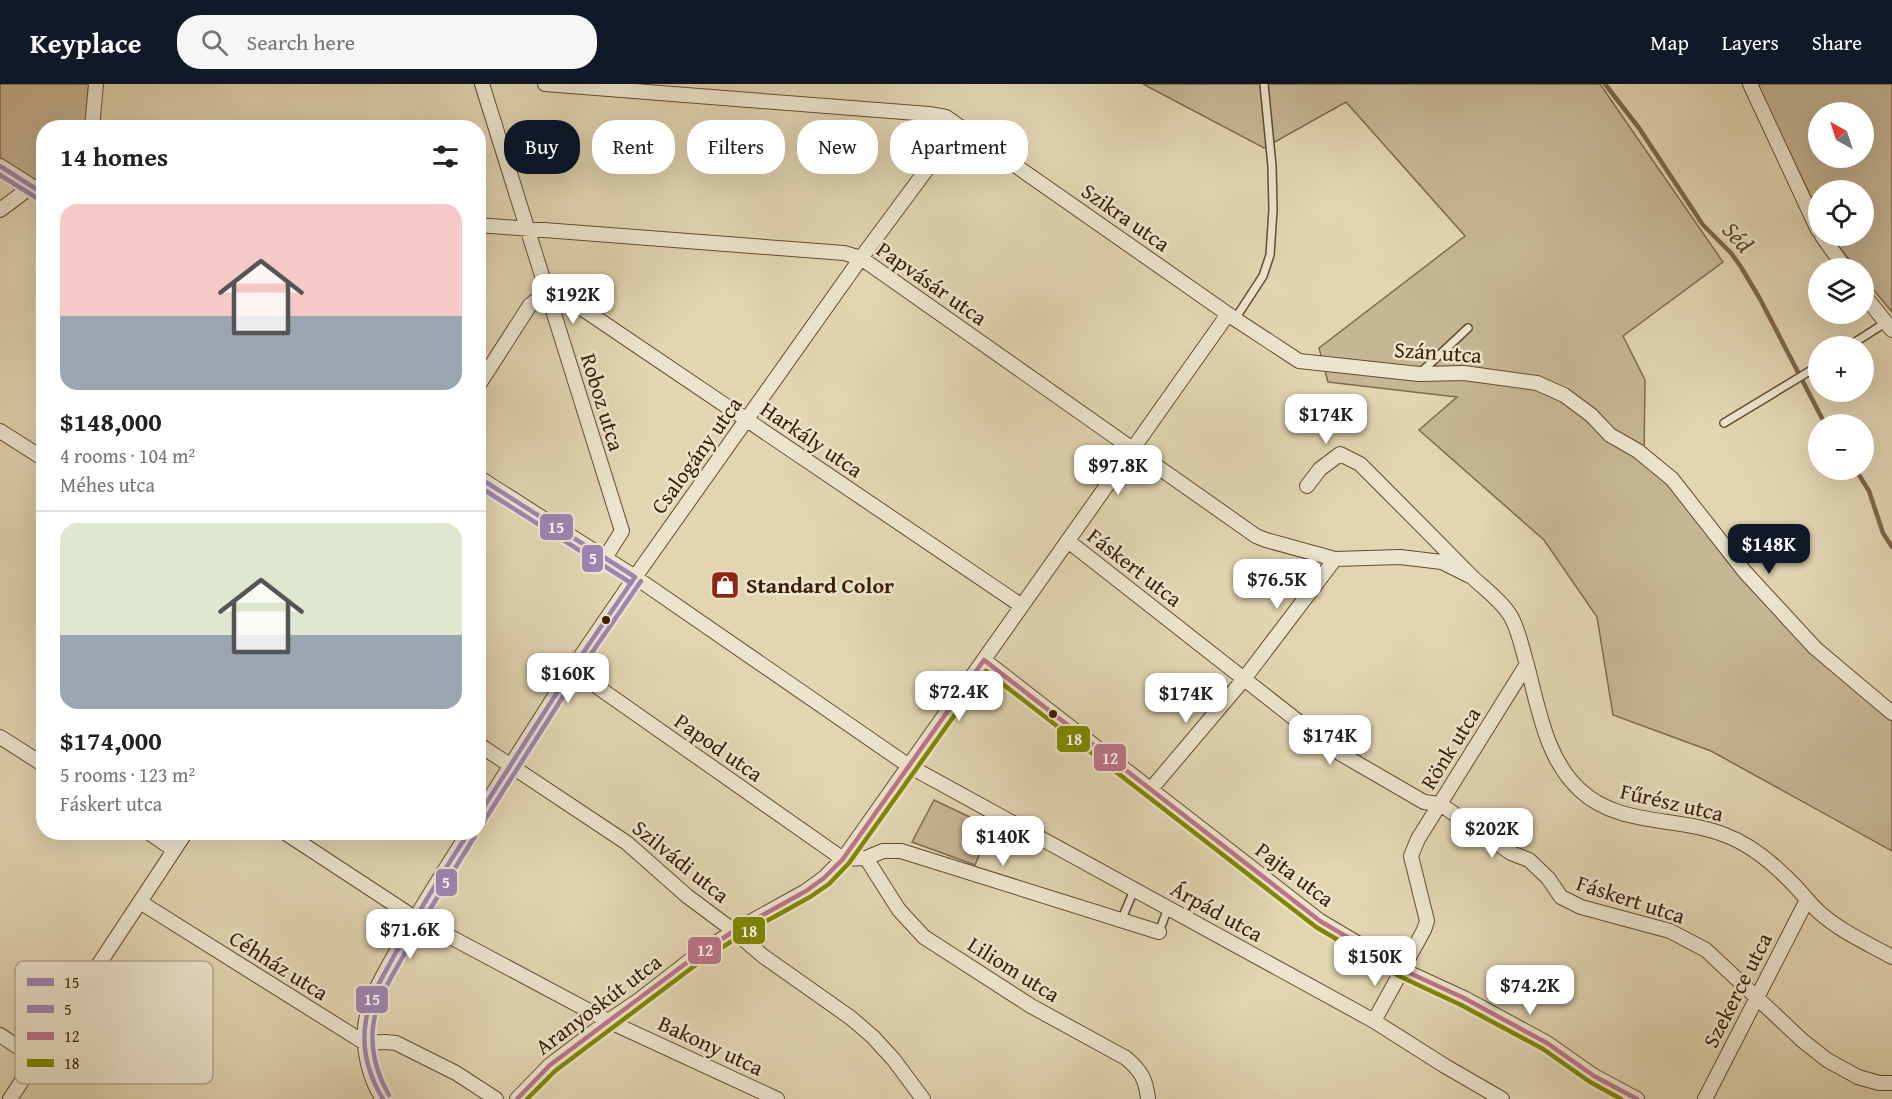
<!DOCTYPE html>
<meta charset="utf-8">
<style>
:root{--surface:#fff;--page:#f6f6f6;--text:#202124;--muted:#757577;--line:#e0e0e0;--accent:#111827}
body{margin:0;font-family:"Gentium Book Plus",serif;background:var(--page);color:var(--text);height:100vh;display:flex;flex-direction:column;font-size:22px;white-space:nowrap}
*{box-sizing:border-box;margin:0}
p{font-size:20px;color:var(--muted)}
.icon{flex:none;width:33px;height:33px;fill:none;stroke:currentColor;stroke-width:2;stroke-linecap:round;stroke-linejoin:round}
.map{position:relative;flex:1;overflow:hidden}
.drawer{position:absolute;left:36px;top:36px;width:450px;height:720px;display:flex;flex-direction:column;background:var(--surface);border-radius:24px;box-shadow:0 6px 24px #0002}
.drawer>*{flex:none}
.top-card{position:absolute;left:504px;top:36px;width:570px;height:54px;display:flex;gap:12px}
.needle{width:39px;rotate:321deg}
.buttons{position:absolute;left:1808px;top:18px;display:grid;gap:12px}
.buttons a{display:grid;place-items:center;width:66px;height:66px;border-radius:50%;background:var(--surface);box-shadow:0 6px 24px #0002;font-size:30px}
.price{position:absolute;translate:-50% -51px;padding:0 14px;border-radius:12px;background:#fff;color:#222;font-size:20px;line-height:39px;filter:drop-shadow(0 2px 3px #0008)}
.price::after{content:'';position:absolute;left:50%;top:36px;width:18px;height:14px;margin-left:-9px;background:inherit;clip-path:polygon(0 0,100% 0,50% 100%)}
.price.selected{background:var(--accent);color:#fff}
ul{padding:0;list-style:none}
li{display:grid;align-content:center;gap:12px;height:318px;padding:0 24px}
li+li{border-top:2px solid var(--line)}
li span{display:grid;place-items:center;height:186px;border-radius:18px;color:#555}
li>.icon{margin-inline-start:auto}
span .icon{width:108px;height:108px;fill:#fffc;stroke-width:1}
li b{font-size:26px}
h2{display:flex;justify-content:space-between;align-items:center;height:72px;padding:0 24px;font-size:26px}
.chip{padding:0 21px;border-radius:24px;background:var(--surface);box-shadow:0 6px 24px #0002;font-size:21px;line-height:54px}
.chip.selected{background:var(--accent);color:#fff}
header{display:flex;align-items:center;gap:36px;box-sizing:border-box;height:84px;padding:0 30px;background:var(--accent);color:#fff}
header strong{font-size:28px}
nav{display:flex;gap:33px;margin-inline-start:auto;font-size:21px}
.search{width:420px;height:54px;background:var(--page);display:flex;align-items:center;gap:15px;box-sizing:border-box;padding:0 21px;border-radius:24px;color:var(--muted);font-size:22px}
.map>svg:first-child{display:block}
</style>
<header>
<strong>Keyplace</strong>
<div class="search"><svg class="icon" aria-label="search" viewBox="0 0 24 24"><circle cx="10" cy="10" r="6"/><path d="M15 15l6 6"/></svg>Search here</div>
<nav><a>Map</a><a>Layers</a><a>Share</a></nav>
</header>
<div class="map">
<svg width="1892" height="1015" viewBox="0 0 1892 1015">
<rect width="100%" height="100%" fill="#e2d5b2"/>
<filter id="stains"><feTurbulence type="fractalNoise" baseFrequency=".00333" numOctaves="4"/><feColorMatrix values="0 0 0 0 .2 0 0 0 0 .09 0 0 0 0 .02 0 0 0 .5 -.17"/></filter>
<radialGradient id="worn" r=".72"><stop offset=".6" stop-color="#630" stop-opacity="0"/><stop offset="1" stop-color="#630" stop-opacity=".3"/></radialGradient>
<path fill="#c6b695" stroke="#806a4e" stroke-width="1.5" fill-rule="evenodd" d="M0,0H92L87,43L44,44L43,103L0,87Z
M1143,0H1600L1723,178L1623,252L1645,296L1644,375L1662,390L1744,493L1892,630V767L1711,667L1613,631L1597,533L1544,456L1419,346L1457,313L1328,298L1319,264L1465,152L1346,18L1264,64Z
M1756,0H1892V228L1863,193V184H1856L1830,152H1863V106H1818V127ZM1818,28H1863V74H1818Z
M934,716L991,743L975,781L912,758Z"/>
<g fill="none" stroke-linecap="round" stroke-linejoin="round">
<path stroke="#7d664a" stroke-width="4.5" d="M1605,0L1639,44L1703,141L1731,169L1741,183L1760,215L1825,340
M1856,386L1869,407L1883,449L1892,463"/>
<g stroke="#654b31" stroke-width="10">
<path id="lane" d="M1235,235L1263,192L1270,171L1273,126L1272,82L1264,0
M1849,262L1885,239
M1419,290L1468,244
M1724,339L1818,282
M1121,837L1134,806
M1159,848L1168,824"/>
</g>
<g stroke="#654b31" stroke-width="16">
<path id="street" d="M482,0L622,447L605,474
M545,0L929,30L946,33L1235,235L1299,277L1419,290L1464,289L1537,299L1564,311L1591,331L1610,351L1638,367L1672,395L1745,488L1815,564L1892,629
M1750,0L1818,146
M92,44L96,0
M0,82L44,110
M0,126L32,102
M478,141L844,169L861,174L1256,452L1266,456L1335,475L1400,473L1442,478L1472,493
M1822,152L1845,184
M1863,210L1892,246
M478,302L530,221L547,208L568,215L1022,522
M0,347L44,375
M478,393L635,493L909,682L1374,937L1445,982L1502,1015
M1307,402L1320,385L1340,370L1360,380C1397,417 1433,453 1469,490C1483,504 1499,514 1510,531C1518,544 1521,560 1525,574C1538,619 1544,673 1580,706C1619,743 1678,732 1725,751C1752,761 1775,781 1794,801C1803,810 1810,820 1819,828C1840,847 1867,859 1892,873
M1068,457L1336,667L1424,718L1440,720L1511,769L1529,776L1548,794L1561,813L1581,823L1670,847L1706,866L1803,957L1827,976L1858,993L1879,999H1892
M984,576L1320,837L1403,886L1464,914L1547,959L1594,992L1637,1015
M572,585L843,775L866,774L883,767H901L1159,848
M0,653L44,681
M478,660L627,759L687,812L734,847L763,872L851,934L873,953L894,976L923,1015
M1151,705L1244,595L1335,475
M478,733L572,585L635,493L861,174L959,42
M148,748L174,766
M284,748L415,834L608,937L777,1015
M866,774L899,826L924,853L1031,922L1126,974C1141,987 1146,995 1148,1015
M140,818L365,959L385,958L396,959L456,989L496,1015
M1374,937L1424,846L1427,837L1411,772L1418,755L1527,580
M0,951L36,975
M10,1015L186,748
M383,1015C370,996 363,967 365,944C367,919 382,893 394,872C417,829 443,789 469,748
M517,1015L550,981L608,937L639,916L693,874L734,847L806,807L824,794L843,775L1228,230
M1705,1015L1807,816"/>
</g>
<use href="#lane" stroke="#ece4cd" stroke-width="7"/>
<use href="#street" stroke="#ece4cd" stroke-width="14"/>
<g stroke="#ece4cd" stroke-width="9">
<path id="bus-1" d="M0,82L44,110
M478,393L635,493
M478,732L572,585L635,493
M383,1015C369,992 361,964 366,936C370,912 384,891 395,870C418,828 443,788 469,748"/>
</g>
<g stroke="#ece4cd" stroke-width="9">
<path id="bus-2" d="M0,91L40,116
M478,402L631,499
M484,737L578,589L641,497
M389,1011C376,989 369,962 374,936C378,914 391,894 402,874C425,832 450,792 475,752"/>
</g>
<g stroke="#ece4cd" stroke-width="9">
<path id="bus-3" d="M517,1015L550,981L693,874L734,847L806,807L824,794L843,775L984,576L1320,837L1403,886L1464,914L1547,959L1594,992L1637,1015"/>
</g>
<g stroke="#ece4cd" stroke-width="9">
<path id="bus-4" d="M527,1015L555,987L697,880L738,853L810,813L829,800L849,779L986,587L1316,843L1399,892L1461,921L1543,965L1590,998L1621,1015"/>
</g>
<use href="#bus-1" stroke="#9f84b3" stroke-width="4.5"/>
<use href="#bus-2" stroke="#9f84b3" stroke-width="4.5"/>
<use href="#bus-3" stroke="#bd748a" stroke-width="4.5"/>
<use href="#bus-4" stroke="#808800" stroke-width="4.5"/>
</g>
<defs>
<g id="shop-square" transform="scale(1.5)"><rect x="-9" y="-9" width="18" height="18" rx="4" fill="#8f2418" stroke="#ece4cd"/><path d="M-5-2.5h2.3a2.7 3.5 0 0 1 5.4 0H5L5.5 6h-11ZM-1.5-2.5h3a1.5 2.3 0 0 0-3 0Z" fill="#fff"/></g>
</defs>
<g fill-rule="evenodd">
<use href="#shop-square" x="725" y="501"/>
</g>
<g fill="#3b1d06" stroke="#ece4cd" stroke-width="2">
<circle cx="606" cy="536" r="5"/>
<circle cx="1053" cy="630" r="5"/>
</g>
<g text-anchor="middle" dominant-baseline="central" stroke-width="5" stroke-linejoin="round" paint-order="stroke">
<g font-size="22" fill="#3b1d06" stroke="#ece4cd">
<text transform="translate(1126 133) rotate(35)">Szikra utca</text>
<text transform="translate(932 199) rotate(35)">Papvásár utca</text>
<text transform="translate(1438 268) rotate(4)">Szán utca</text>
<text transform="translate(603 318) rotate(73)">Roboz utca</text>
<text transform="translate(812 355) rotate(34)">Harkály utca</text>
<text transform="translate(696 371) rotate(-54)">Csalogány utca</text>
<text transform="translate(1135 483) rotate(38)">Fáskert utca</text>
<text transform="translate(719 663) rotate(35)">Papod utca</text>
<text transform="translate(1450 664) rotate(-58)">Rönk utca</text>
<text transform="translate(1672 718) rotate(13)">Fűrész utca</text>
<text transform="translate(681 777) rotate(39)">Szilvádi utca</text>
<text transform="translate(1295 790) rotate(37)">Pajta utca</text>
<text transform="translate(1631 815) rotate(18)">Fáskert utca</text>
<text transform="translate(1217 827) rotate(29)">Árpád utca</text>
<text transform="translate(279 881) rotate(32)">Céhház utca</text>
<text transform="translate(1014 885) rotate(32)">Liliom utca</text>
<text transform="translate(1737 906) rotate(-63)">Szekerce utca</text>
<text transform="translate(598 920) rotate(-37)">Aranyoskút utca</text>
<text transform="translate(711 961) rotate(25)">Bakony utca</text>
</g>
<g font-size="22" font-weight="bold" fill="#3b1d06" stroke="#ece4cd" text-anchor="start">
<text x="746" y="501">Standard Color</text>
</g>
<g font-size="24" font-style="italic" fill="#62472e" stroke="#ece4cd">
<text transform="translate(1738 153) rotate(48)">Séd</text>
</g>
</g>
<rect x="15" y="877" width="198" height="123" rx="9" fill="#ece4cd" stroke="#b7a891" stroke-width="1.5"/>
<rect x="27" y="894" width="27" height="8" fill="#9f84b3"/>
<rect x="27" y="921" width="27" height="8" fill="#9f84b3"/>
<rect x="27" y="948" width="27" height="8" fill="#bd748a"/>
<rect x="27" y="975" width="27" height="8" fill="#808800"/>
<g font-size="16" fill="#3b1d06">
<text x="64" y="904">15</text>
<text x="64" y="931">5</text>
<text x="64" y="958">12</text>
<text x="64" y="985">18</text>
</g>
<g stroke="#ece4cd" stroke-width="2">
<rect x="539" y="429" width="35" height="28" rx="6" fill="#9f84b3"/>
<rect x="581" y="460" width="23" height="29" rx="6" fill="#9f84b3"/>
<rect x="1056" y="641" width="35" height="28" rx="6" fill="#808800"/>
<rect x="1093" y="659" width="34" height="29" rx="6" fill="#bd748a"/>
<rect x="435" y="784" width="23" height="29" rx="6" fill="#9f84b3"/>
<rect x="732" y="832" width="34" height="29" rx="6" fill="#808800"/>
<rect x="687" y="852" width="35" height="29" rx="6" fill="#bd748a"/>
<rect x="355" y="901" width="34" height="29" rx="6" fill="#9f84b3"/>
</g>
<g font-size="16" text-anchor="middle" font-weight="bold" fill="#fff">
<text x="556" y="449">15</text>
<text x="593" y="480">5</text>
<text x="1074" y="661">18</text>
<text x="1110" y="680">12</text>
<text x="446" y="804">5</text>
<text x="749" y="853">18</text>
<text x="705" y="872">12</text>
<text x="372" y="921">15</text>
</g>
<rect width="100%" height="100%" filter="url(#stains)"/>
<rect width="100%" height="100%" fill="url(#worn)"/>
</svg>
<div class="buttons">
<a><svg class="needle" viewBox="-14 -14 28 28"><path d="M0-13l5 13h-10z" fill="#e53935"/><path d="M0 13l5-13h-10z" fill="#757577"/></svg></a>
<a><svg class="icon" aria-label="locate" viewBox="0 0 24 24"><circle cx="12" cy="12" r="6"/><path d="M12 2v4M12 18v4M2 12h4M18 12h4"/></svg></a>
<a><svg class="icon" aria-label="layers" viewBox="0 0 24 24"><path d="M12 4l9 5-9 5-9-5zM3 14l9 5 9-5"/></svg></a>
<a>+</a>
<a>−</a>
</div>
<b class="price" style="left:573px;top:241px">$192K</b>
<b class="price" style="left:1326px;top:361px">$174K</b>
<b class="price" style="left:1118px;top:412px">$97.8K</b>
<b class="price selected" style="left:1769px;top:491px">$148K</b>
<b class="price" style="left:1277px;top:526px">$76.5K</b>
<b class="price" style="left:568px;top:620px">$160K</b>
<b class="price" style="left:959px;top:638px">$72.4K</b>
<b class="price" style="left:1186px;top:640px">$174K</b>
<b class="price" style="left:1330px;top:682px">$174K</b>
<b class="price" style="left:1492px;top:775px">$202K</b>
<b class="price" style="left:1003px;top:783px">$140K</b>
<b class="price" style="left:410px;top:876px">$71.6K</b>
<b class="price" style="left:1375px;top:903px">$150K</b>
<b class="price" style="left:1530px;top:932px">$74.2K</b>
<div class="top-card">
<a class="chip selected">Buy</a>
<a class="chip">Rent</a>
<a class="chip">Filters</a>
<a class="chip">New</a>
<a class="chip">Apartment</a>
</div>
<section class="drawer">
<h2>14 homes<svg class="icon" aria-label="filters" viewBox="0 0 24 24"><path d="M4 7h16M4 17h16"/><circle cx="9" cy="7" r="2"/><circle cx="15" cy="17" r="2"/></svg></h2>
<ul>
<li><span style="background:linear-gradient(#f6c9c9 60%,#9aa5b1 0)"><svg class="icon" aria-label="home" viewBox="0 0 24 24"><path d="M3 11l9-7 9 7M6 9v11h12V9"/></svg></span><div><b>$148,000</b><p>4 rooms · 104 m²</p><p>Méhes utca</p></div></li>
<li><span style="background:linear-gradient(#dfe7d0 60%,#9aa5b1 0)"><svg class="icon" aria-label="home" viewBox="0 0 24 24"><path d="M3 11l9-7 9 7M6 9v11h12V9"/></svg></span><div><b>$174,000</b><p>5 rooms · 123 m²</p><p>Fáskert utca</p></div></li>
</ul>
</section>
</div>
